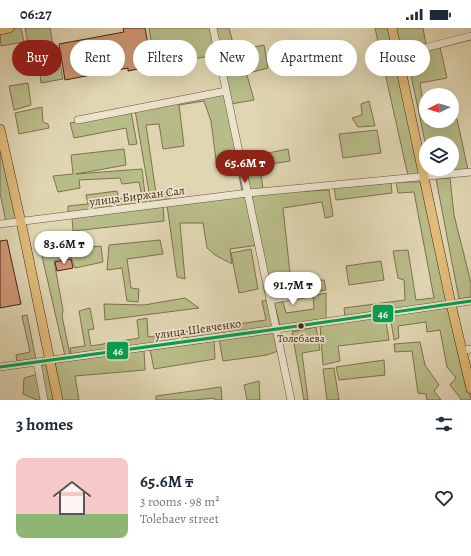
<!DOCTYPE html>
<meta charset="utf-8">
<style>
:root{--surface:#fff;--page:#f2f2f3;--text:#1f2937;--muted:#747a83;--accent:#8f2418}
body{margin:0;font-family:Alegreya,serif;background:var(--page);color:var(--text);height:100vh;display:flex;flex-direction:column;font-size:15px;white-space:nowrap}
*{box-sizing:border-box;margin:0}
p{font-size:13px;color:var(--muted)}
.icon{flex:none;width:22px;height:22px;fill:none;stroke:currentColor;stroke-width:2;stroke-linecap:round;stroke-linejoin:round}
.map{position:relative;height:372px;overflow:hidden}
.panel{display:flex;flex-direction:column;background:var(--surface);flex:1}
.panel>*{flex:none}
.banner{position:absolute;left:12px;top:12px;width:447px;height:36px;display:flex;gap:8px}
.needle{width:26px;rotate:265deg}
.buttons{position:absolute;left:419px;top:60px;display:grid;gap:8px}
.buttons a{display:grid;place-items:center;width:40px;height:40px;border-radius:50%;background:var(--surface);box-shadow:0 4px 16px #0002;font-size:20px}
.price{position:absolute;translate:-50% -34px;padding:0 9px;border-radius:14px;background:#fff;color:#222;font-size:13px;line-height:26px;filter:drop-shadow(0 1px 2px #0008)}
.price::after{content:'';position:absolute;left:50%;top:24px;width:12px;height:9px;margin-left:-6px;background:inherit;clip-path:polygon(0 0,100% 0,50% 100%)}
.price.on{background:var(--accent);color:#fff}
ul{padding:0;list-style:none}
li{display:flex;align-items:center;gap:12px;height:100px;padding:0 16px}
li span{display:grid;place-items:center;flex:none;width:112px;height:80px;border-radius:8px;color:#555}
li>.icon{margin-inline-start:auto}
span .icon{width:48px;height:48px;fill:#fffc;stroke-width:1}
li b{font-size:17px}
h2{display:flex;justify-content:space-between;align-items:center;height:48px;padding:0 16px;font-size:17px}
.pill{padding:0 14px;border-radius:18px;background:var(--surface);box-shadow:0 4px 16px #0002;font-size:14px;line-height:36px}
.pill.on{background:var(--accent);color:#fff}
.status{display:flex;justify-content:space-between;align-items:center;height:28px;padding:0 20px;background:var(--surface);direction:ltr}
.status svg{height:11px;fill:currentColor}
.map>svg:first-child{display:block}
</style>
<div class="status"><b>06:27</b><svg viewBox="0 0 49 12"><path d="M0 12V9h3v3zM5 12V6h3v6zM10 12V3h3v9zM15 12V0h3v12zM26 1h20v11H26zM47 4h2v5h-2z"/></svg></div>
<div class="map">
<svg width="471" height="372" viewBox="0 0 471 372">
<rect width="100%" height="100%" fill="#e0d6b2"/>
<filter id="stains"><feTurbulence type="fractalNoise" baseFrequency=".005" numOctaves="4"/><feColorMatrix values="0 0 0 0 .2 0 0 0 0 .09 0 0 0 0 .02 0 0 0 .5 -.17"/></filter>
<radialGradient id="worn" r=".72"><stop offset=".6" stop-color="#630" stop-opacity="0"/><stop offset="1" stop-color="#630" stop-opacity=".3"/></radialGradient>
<path fill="#b8bc88" stroke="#80704e" d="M17,0H21L24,14L1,18L0,4Z
M25,0H50L53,18L38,21V24L30,26Z
M149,0H210L215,27L155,38Z
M214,0H229L234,19L219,24Z
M375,0H389L422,147L408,148Z
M394,0H423L426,17L399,25Z
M264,17L268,40L245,46L238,22Z
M440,19L447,50L420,55L426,93L428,98L457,91L468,142L432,148L430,141H452V115H426V119L407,28Z
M234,23L241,48L247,47L254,72L231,76L219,26Z
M55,25H58L63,51L41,55L40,46L58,42Z
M28,55L31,77L14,82L9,58Z
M225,64L246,163H242L237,136L217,140L211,93L204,73L179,77L184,118L163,121L159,96L146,97L156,165L169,163L170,173L151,176L135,82Z
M369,73L375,98L358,99L352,90L362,87L361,76Z
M42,79L43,94L48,96L49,100L19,106L15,85Z
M131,84L137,116L129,117L126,100L74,110L70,95Z
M377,102L381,125L343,130L339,106Z
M0,110L19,192L6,194L0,165Z
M124,121L126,137L76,146L142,141L146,175L68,186V178L88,176L86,167L117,163L119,171L142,168L139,154L122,156L120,150L79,152L80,160L58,164L53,148L73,146L71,127Z
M288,121L290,133L265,137L263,126Z
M246,146H261L263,161L249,162Z
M450,150L454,187L471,255V269L459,271L436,151Z
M396,154H422L448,274L345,289L344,280L405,272L404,252L398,250L393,223L408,222L416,272L434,270L414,164L398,165Z
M391,155L392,165L336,172L334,159Z
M329,162L333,188L325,190L322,174L283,180L291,254L324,252L326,262L272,270L250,166Z
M246,168L259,217L230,221L232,236L215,227L207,220L203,195H180L185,251L177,249L167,177Z
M163,178L164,193L73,203L72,190Z
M160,212L163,226L127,231L131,260L139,261L138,274L127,273L122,240L107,242L109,217Z
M101,218L103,234L75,240L71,229L54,233L63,282L62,288L70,327L65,328L41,224Z
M251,221L258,261L239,265L231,225Z
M381,233L384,252L349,257L346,238Z
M326,265V291L280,298L274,274H283L286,285L314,281L313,268Z
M185,270L199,280L105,292L104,276L144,277Z
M268,272L274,300L71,326L70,320L85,318L79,283L90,280L94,301L88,302L91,318L139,310L137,292L147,290L148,309L266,292L262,273Z
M449,279L471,371V372H460L461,371L450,357L456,350L447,339L440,302L427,304L426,294L398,298L399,310L394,312L390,287Z
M27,287L36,332L17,334L16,327L30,324L22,288Z
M385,288L389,312L338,318L340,333L323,337L320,297Z
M316,299L320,322L302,325L308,372H304L292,304Z
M274,305L278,323L267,327L223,333L219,311Z
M214,313L215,331L154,341L150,322Z
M420,314L425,337L439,357L434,363L441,372H427L426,366L418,365L412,323L395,324L394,316Z
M144,322L145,342L75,348L79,372H61L55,335Z
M384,332L385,347L339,352L336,339Z
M49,336L56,372H46L40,338Z
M334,340L339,372H327L323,341Z
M38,346L42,372H37L23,366L24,350Z
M259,353L260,372H247L244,357Z
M221,359L222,372H215L214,370L194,372H156V368Z"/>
<path fill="#cf9875" stroke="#472415" d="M123,0H145L152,38L128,43V40L65,52L59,16L124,4Z
M7,212L21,276L0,280V213Z
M71,231L73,240L57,243L55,234Z"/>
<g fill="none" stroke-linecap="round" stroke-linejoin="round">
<g stroke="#6d503c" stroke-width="8">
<path id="minor" d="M213,0L291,372
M398,27L471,8
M78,92L226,63
M0,196L248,165L471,144
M270,272L312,265
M462,323L471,321
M37,334L44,372
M0,339L277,301L471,273"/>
</g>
<g stroke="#472415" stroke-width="10">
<path id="major" d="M392,0L451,276L471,361
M0,2L9,0
M0,101L24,208L58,372"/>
</g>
<use href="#minor" stroke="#ebe4cd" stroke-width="7"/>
<use href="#major" stroke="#e0bb79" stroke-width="9"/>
<g stroke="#ebe4cd" stroke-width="6">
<path id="bus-1" d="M0,339L277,301L471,273"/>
</g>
<use href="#bus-1" stroke="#04a04e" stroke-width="3"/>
</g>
<circle fill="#472415" stroke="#ebe4cd" stroke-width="1.5" cx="301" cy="298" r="3.5"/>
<g text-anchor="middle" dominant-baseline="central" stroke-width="3.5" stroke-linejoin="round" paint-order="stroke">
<g font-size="11" fill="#472415" stroke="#ebe4cd">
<text x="301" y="310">Толебаева</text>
</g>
<g font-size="12" fill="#472415" stroke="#ebe4cd">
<text transform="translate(137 168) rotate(-7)">улица Биржан Сал</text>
<text transform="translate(198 301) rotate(-8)">улица Шевченко</text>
</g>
</g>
<g stroke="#ebe4cd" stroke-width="1.5">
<rect x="372" y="276" width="22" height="19" rx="4" fill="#04a04e"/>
<rect x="106" y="313" width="23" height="19" rx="4" fill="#04a04e"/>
</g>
<g font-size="11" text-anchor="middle" font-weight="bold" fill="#fff">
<text x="383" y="290">46</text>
<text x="118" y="327">46</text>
</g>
<rect width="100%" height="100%" filter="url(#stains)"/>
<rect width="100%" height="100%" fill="url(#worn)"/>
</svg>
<div class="buttons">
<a><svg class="needle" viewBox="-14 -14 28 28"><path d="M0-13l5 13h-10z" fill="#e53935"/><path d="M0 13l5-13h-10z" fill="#747a83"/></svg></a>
<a><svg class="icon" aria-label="layers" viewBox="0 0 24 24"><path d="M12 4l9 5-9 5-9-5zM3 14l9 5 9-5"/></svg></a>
</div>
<b class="price on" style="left:245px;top:156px">65.6M ₸</b>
<b class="price" style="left:64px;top:237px">83.6M ₸</b>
<b class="price" style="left:293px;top:278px">91.7M ₸</b>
<div class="banner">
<a class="pill on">Buy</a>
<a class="pill">Rent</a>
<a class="pill">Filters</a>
<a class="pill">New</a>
<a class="pill">Apartment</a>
<a class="pill">House</a>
</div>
</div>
<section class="panel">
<h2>3 homes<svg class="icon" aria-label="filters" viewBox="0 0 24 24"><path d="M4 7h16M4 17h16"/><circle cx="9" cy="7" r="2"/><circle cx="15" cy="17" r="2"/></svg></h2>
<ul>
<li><span style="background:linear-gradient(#f6c9c9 70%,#8fb573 0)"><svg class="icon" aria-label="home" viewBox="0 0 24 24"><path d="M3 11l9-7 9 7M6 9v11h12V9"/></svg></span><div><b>65.6M ₸</b><p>3 rooms · 98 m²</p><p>Tolebaev street</p></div><svg class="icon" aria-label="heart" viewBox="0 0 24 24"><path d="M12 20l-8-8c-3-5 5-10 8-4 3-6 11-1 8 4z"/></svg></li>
</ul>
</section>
